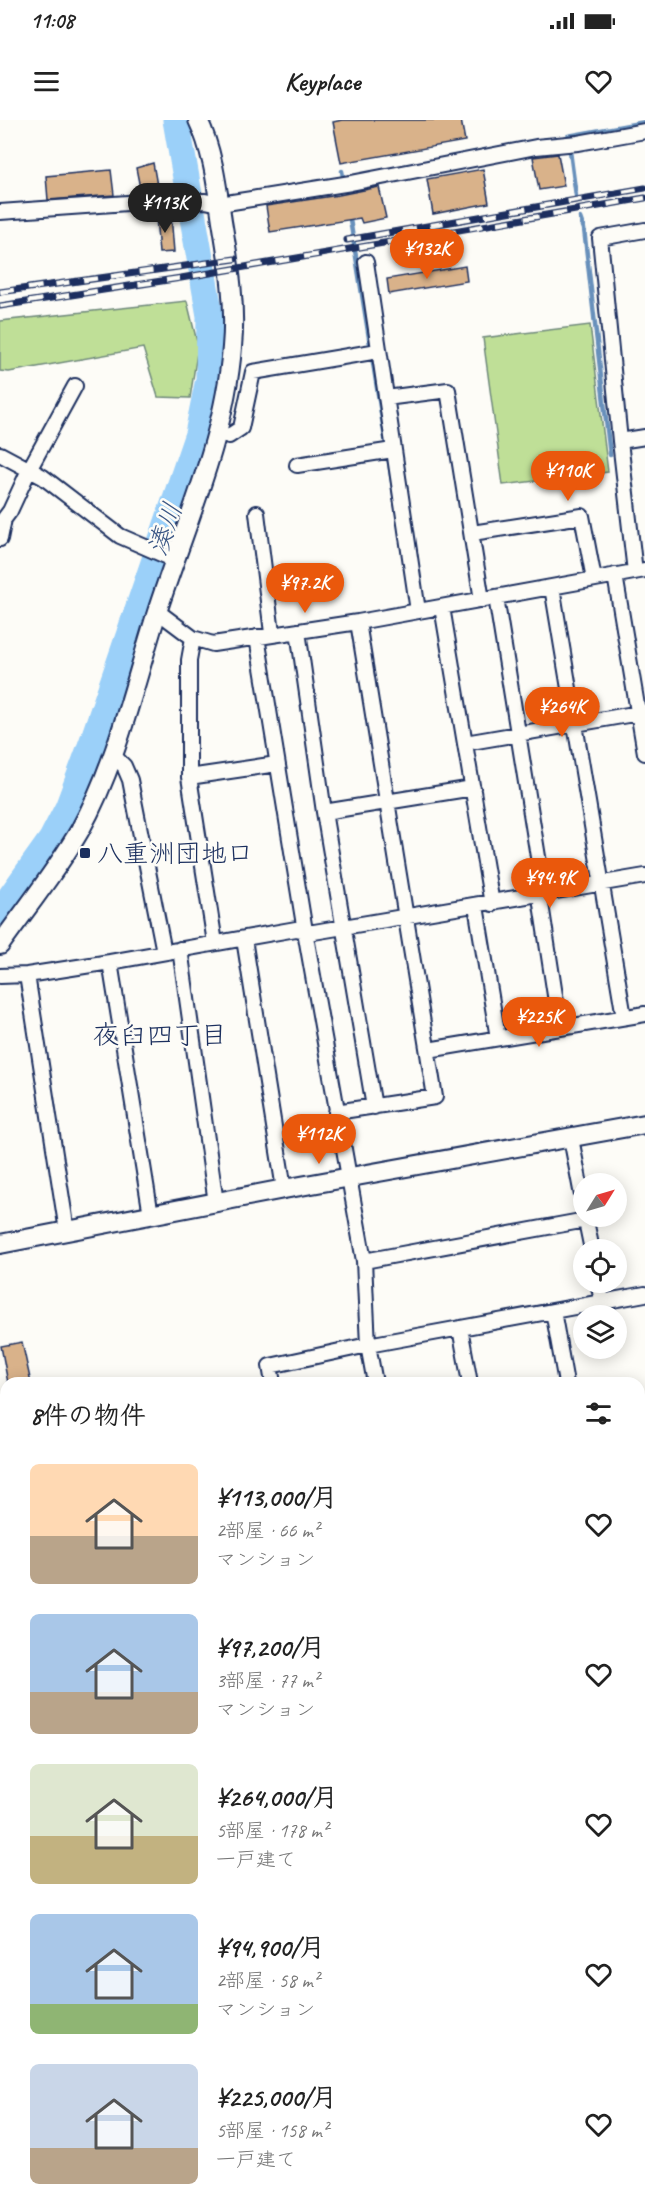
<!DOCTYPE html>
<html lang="ja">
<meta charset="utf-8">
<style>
:root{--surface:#fff;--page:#f2f2f2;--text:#222;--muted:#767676;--accent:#ea580c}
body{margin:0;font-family:Caveat,"Klee One",sans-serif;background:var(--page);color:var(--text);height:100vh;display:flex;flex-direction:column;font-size:22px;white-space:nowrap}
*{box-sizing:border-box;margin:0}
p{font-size:20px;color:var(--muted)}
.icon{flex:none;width:33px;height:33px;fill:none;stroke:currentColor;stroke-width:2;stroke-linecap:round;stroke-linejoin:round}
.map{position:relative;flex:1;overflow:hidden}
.side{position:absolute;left:0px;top:1257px;width:645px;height:834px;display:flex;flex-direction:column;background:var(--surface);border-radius:18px 18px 0 0;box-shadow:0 3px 15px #0003}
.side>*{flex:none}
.needle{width:39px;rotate:53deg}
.buttons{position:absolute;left:573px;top:1053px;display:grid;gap:12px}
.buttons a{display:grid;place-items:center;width:54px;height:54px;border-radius:50%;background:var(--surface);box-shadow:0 3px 15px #0003;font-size:30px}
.price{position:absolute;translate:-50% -51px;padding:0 14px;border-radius:21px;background:var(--accent);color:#fff;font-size:20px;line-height:39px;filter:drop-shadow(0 2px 3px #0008)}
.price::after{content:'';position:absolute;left:50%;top:36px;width:18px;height:14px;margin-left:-9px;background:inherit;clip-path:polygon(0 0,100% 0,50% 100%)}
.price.selected{background:#222;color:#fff}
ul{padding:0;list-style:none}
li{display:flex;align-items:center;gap:18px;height:150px;padding:0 30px}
li span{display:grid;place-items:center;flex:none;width:168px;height:120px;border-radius:9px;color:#555}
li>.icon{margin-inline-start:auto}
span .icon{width:72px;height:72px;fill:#fffc;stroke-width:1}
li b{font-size:26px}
h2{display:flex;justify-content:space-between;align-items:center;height:72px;padding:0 30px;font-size:26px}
.status{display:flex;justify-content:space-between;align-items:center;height:42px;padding:0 30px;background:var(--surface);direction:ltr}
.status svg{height:16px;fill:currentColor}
header{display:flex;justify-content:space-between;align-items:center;height:78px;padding:0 30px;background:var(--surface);font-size:27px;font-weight:600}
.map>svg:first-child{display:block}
</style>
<div class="status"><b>11:08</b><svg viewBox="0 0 49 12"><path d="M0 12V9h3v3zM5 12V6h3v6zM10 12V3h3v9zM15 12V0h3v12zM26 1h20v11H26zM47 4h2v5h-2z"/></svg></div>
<header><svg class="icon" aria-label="menu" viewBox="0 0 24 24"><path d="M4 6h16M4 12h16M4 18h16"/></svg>Keyplace<svg class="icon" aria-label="heart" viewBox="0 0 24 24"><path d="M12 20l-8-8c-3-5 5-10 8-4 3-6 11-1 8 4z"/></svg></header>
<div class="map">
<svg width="645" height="2091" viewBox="0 0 645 2091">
<rect width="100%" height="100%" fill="#fdfcf7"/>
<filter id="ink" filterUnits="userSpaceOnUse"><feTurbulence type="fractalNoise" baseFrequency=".0167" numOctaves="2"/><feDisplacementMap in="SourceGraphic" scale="12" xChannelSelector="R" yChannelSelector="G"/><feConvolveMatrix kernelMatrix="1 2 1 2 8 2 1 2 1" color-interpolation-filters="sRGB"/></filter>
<g filter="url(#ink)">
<path fill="#bfdf97" stroke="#6d877a" stroke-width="1.5" d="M187,181L198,226L190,278L158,277L143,228L9,252L0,251V201Z
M590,205L608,352L503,365L483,218Z"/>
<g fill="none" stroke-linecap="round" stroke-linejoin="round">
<path stroke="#6890bb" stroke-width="4.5" d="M342,51L347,79
M576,76L568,16L645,2
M349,93L397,393
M580,98L584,109L610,335"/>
<path stroke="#9bd0f9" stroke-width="27" d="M0,792L52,719L68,688L94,618L198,314L209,259L210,196L176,0"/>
</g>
<path fill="#d9b28a" stroke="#1b2f5e" stroke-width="1.5" d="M342,0H461L465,21L341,43L333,2Z
M558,34L564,66L539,70L533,37Z
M153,43L158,71L141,73L136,48Z
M483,49L489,83L433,94L427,59Z
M111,50L114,75L48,80L46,56Z
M379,67L386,98L362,103L360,98L270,112L266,86L339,75Z
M171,95L174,132L159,133L156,97Z
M465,146L467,161L389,174L387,159Z
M22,1222L31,1263H8L1,1226Z"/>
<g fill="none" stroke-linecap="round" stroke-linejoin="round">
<g stroke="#1b2f5e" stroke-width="18">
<path id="minor" d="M0,92L142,82L205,81L220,84L351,63L536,27L578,23L645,11
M366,142L418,491
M386,278L448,270L482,480
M218,313L229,316L241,308L253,252L378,231
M620,321L645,317
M0,334L43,357L120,416L175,440
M297,345L393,330
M257,393L272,513
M472,413L582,396L594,459
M0,419L4,399L10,391L29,350L75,266
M635,452L620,321L600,118L645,110
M615,455L645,633
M552,467L624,897
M496,477L544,774L541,784L560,908
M442,487L492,784
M157,491L193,518L213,524L358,502L645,450
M298,511L324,692L374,987
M257,517L305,811L364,1141L368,1225L375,1263
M193,518L189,540V657L215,823
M465,623L645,592
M113,635L124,646L130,660L164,832
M189,657L277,644
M324,692L473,668
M476,786L498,918
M244,819L284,1069
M180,829L216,1083
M110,842L151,1095
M27,855L67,1111
M0,856L27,855L110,842L296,809L314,812L645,756
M428,930L645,894
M336,992L435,977L358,502
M571,1018L584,1086
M585,1096L592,1130
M364,1141L586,1100
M598,1162L602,1182
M553,1191L566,1263
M460,1208L470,1263
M273,1263L270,1246L368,1225L645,1174
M0,1388L6,1387
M0,1525L6,1524
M0,1603L6,1601
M639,1713H645
M639,1808L645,1806
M0,1877L6,1878
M639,1896L645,1894
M201,2085L207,2091
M503,2085L509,2091
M238,2091L246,2085"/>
</g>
<g stroke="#1b2f5e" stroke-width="22">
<path id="tertiary" d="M0,825C27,787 57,750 80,710C117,643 134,565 157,492C185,405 225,319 232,227C236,184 229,143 222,101C217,67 213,31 198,0
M0,1124L284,1069L645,1004
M0,1442L6,1472
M639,1478L645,1477
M639,1698L645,1684
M0,1749L6,1725
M639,1935L645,1949"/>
</g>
<use href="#minor" stroke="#fdfcf7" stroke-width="14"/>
<use href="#tertiary" stroke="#fdfcf7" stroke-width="18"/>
<g stroke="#1b2f5e" stroke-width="7">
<path id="rail" d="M347,120L645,68
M0,172L235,139
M0,186L181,158L645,78"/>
</g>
<use href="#rail" stroke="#fdfcf7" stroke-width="4.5" stroke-dasharray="14" stroke-linecap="butt"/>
</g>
</g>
<rect fill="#1b2f5e" stroke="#fdfcf7" stroke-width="2" x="79" y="727" width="12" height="12" rx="3"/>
<g text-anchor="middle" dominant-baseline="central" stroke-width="5" stroke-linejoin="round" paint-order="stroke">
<g font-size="26" fill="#1b2f5e" stroke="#fdfcf7" text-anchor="start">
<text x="97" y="733">八重洲団地口</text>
</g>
<g font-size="27" font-style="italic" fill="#3b5785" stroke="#fdfcf7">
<text transform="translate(165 409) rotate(-71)">湊川</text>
</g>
<g font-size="27" fill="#1b2f5e" stroke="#fdfcf7">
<text x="160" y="915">夜臼四丁目</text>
</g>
</g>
</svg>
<div class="buttons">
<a><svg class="needle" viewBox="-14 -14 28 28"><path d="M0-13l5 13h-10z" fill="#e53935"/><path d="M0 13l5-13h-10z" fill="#767676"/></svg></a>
<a><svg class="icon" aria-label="locate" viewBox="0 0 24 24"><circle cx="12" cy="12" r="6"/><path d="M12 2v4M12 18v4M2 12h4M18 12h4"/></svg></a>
<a><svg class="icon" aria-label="layers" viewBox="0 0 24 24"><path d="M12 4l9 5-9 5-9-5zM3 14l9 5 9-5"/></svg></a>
</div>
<b class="price selected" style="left:165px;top:114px">¥113K</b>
<b class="price" style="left:427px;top:160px">¥132K</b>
<b class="price" style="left:568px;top:382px">¥110K</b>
<b class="price" style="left:305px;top:494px">¥97.2K</b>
<b class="price" style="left:562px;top:618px">¥264K</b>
<b class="price" style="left:550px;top:789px">¥94.9K</b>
<b class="price" style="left:539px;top:928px">¥225K</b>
<b class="price" style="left:319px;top:1045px">¥112K</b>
<section class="side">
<h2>8件の物件<svg class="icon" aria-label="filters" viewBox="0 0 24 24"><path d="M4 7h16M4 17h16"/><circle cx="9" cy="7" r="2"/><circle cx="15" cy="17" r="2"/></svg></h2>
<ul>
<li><span style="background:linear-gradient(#ffd9b3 60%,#b9a48a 0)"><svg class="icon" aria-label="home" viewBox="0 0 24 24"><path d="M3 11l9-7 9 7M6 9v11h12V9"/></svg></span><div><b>¥113,000/月</b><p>2部屋 · 66 m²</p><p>マンション</p></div><svg class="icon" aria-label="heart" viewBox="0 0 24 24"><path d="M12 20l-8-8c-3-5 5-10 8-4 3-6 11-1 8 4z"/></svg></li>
<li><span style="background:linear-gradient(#a9c7e8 65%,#b9a48a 0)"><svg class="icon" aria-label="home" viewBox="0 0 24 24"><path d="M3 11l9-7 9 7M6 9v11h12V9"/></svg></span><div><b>¥97,200/月</b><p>3部屋 · 77 m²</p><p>マンション</p></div><svg class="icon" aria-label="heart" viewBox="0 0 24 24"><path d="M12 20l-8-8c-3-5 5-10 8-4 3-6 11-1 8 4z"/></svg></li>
<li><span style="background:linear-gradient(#dfe7d0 60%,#c2b280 0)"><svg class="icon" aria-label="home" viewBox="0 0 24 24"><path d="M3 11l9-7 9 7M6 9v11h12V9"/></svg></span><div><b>¥264,000/月</b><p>5部屋 · 178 m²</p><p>一戸建て</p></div><svg class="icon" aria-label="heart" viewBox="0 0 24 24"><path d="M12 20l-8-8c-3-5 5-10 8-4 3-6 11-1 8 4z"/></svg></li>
<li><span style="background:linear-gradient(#a9c7e8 75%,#8fb573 0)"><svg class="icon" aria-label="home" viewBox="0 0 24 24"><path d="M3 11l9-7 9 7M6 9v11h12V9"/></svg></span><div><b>¥94,900/月</b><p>2部屋 · 58 m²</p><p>マンション</p></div><svg class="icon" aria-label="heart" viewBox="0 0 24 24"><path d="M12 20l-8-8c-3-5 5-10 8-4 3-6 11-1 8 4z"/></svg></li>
<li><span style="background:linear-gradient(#c9d6e8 70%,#b9a48a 0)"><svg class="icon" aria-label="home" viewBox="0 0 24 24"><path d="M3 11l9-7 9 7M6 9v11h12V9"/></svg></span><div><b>¥225,000/月</b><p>5部屋 · 158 m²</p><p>一戸建て</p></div><svg class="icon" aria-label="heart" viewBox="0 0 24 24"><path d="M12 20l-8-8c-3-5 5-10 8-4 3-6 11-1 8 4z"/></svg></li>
</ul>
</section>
</div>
